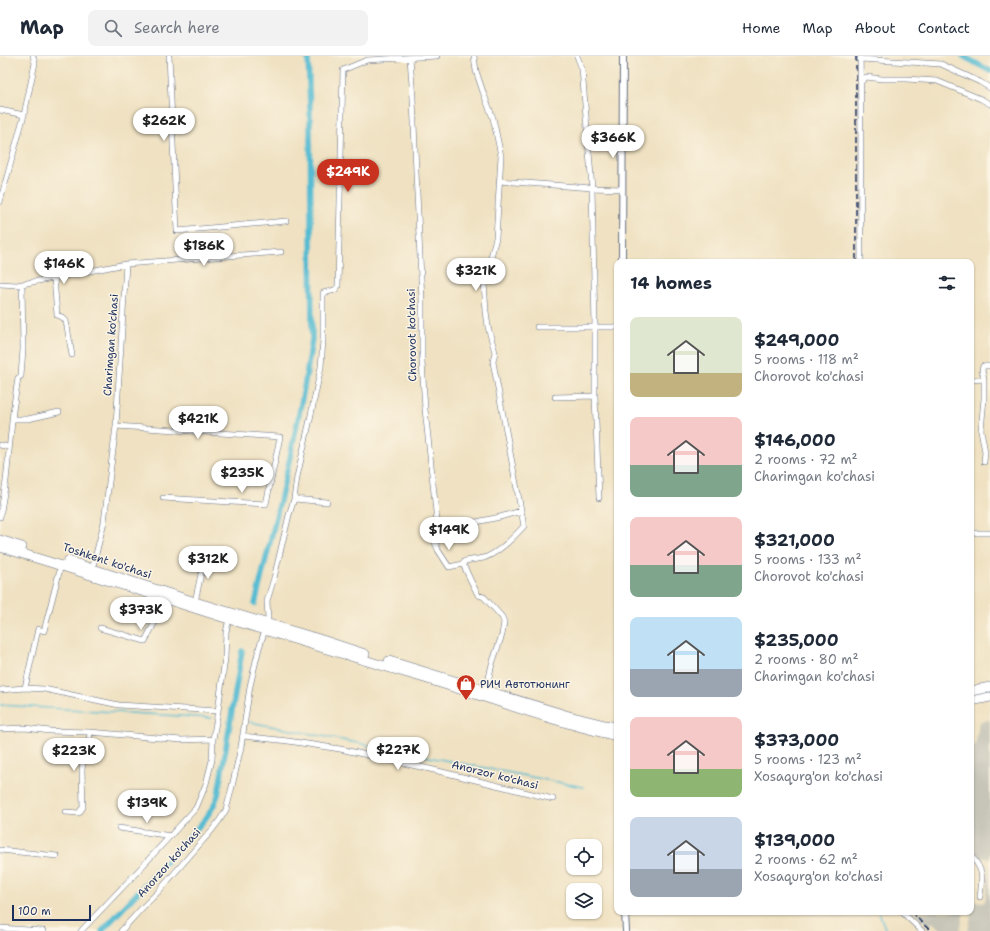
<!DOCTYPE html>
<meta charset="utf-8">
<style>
:root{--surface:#fff;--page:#f2f2f3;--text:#1f2937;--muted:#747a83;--line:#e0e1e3;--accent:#c8321e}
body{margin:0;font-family:"Shantell Sans",sans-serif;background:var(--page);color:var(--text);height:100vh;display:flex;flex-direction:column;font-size:15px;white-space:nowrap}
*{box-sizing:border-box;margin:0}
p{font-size:13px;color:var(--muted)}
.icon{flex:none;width:22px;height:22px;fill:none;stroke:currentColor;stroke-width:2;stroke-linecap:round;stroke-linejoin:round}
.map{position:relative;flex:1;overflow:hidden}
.sheet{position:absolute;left:614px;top:203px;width:360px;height:656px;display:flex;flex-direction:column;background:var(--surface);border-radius:8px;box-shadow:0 1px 3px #0004}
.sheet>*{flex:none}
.fabs{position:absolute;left:566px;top:783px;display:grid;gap:8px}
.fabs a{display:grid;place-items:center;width:36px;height:36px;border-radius:8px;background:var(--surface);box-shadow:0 1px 3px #0004;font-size:20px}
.scale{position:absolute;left:12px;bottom:10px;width:79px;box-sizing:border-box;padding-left:4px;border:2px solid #1b2f5e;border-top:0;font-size:11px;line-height:14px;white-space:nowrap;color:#1b2f5e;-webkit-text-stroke:3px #fcf5e5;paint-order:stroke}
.price{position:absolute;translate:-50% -34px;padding:0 9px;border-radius:14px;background:#fff;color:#222;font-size:13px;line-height:26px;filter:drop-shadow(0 1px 2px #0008)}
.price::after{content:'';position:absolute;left:50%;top:24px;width:12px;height:9px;margin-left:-6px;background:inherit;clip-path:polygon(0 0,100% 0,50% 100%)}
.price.active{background:var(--accent);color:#fff}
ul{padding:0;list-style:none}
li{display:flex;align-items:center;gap:12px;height:100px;padding:0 16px}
li span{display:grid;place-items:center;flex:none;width:112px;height:80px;border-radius:8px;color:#555}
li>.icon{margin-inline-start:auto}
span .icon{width:48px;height:48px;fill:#fffc;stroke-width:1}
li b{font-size:17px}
h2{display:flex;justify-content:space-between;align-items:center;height:48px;padding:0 16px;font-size:17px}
header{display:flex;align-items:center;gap:24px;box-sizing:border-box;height:56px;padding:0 20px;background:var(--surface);border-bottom:1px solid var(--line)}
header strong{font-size:19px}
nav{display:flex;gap:22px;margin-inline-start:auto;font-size:14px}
.search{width:280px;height:36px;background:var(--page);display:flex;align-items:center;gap:10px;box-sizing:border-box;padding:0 14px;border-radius:8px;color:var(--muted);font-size:15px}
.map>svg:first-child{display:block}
</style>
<header>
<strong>Map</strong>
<div class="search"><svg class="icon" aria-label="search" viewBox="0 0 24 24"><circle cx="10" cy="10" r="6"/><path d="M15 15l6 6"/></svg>Search here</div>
<nav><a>Home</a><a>Map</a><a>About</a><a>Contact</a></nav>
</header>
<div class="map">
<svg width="990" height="875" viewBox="0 0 990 875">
<rect width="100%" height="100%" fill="#fcf5e5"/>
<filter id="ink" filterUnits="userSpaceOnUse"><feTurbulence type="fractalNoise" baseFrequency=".025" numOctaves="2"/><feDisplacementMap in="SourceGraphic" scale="8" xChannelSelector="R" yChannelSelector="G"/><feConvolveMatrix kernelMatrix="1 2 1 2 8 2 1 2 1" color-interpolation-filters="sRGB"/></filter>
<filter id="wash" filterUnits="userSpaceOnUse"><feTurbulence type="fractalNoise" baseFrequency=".012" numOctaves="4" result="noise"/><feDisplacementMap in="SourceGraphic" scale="16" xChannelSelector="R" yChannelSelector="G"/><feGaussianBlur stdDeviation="0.9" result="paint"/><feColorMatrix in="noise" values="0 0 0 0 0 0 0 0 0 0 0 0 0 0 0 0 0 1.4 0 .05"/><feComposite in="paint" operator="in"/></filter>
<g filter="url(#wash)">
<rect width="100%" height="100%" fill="#efe1c1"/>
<path fill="#c6c5b8" d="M990,664V803L973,800L971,797V691H975L979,666Z
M990,805V875H968L974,845L985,846Z
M914,856H964L960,875H944L932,866L929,871Z"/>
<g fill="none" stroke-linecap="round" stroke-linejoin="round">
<path stroke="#54bbd2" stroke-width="1.5" d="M0,649L212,662
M250,666L583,731
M879,856L886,875"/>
<path stroke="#54bbd2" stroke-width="5.5" d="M963,0L990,15
M255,548C276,461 299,373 312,283L310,55L308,0
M102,875L199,770C208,761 214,751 218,739L242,595"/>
</g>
</g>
<g filter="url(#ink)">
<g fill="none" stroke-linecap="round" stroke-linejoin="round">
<g stroke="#656d81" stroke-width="6">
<path id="minor" d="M169,0L177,175L286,165
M474,0L476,15L483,36L493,62L501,100L496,182L484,227L486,255L488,271L495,296L493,306L524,470C515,480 498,497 484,502C478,503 471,504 465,505L463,508L470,523L478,539L484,541L502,561L504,566L502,579L492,608L486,634
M860,0C862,69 860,137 861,206
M410,2L413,43L416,116L422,244V306L425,353L437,465L438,470L443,473L500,461L521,455
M860,3L941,8L980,26L990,32
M861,26L866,21L882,23H906L937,25L981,43L990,48
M0,54L24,59
M499,125L592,132L622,133
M0,146L24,59L35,7L33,0
M54,222L57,259L62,261L66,265L72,299
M0,228L17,229L126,208L281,196
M537,271H595L592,132L582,13L577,0
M971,324L984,323
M595,340L599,442
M555,341L595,340V271H617
M12,363H28L59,356
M116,370L280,381L266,448L163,442
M0,389L9,391
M984,406L985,396L981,374L984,343V323L982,314L983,310H990
M294,443L327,446
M0,461L6,425L13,355L18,322L21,320L23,293L22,228
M971,477H990
M434,484L438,494L449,511L463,508
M92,514L104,466L116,370L126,208
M195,546L205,499
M267,567L268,562L267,545L274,522L289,459L294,443L297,421L309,368L321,311L323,284V237L335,234L338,230L343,14L367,4L437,0
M100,572L145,585L167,543
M25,632L38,573L44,575L61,509
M0,634L25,632L44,633L119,649L218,655
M0,673L25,672L50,675L90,676L181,684L213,683
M243,680L288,685L340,693L434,714L553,743
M65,756L79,757L83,751L82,714L83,705L89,685L90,676
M119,772L171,780
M0,794L57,800
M971,800C985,815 982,822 980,841
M902,856L922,875
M0,872L43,875
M81,875L137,816L196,752L206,728L212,704L213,683L218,655L225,602L226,576L229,563
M121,875L142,852L158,836L212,774L219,765L226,754L231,735L241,691L250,630L259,592L265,574"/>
</g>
<g stroke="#656d81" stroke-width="8">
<path id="tertiary" d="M622,206L623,0
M625,856L626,875"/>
</g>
<g stroke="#656d81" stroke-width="10">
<path id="trunk" d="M0,484L22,491
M0,491C77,514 153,539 229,563C293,583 357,602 421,621C487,641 551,665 617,680
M68,505L195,546L319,583L365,598
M389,605L569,660L605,669L617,671
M971,635L990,631
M971,645L990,641"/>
</g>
<use href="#minor" stroke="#fff" stroke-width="5"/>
<use href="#tertiary" stroke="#fff" stroke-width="6"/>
<use href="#trunk" stroke="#fff" stroke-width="9"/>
<path stroke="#1b2f5e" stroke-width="1.5" stroke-dasharray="6 3" stroke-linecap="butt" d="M856,0V206
M912,856L922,867L931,875"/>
</g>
</g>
<defs>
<g id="shop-pin" transform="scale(1)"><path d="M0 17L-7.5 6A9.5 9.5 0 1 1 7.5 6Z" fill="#c8321e" stroke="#fcf5e5"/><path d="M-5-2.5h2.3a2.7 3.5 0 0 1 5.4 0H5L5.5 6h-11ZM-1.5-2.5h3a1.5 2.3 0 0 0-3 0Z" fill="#fff"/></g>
</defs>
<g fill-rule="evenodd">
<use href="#shop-pin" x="466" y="628"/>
</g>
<g text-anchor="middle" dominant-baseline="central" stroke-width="3" stroke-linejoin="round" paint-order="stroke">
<g font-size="11" fill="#1b2f5e" stroke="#fcf5e5">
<text transform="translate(412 279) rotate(-91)">Chorovot ko'chasi</text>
<text transform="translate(111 289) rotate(-86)">Charimgan ko'chasi</text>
<text transform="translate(107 505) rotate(18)">Toshkent ko'chasi</text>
<text transform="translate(495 719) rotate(14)">Anorzor ko'chasi</text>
<text transform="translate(169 807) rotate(-48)">Anorzor ko'chasi</text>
</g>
<g font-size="11" fill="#1b2f5e" stroke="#fcf5e5" text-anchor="start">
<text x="480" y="628">РИЧ Автотюнинг</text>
</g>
</g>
</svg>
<div class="fabs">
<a><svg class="icon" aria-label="locate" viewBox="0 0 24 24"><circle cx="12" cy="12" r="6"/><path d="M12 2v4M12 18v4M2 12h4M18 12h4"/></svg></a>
<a><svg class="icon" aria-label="layers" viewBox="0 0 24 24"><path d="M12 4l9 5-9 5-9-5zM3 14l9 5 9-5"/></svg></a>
</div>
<div class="scale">100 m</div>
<b class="price" style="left:164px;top:86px">$262K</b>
<b class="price" style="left:613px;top:103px">$366K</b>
<b class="price active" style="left:348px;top:137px">$249K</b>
<b class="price" style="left:204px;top:211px">$186K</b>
<b class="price" style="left:64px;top:229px">$146K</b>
<b class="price" style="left:476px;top:236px">$321K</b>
<b class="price" style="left:198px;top:384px">$421K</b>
<b class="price" style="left:242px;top:438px">$235K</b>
<b class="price" style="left:449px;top:495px">$149K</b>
<b class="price" style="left:208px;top:524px">$312K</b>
<b class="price" style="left:141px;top:575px">$373K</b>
<b class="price" style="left:398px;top:715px">$227K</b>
<b class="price" style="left:74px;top:716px">$223K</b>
<b class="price" style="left:147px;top:768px">$139K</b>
<section class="sheet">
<h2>14 homes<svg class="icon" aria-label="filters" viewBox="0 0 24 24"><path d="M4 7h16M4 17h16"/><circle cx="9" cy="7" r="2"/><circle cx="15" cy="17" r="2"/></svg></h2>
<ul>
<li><span style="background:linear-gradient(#dfe7d0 70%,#c2b280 0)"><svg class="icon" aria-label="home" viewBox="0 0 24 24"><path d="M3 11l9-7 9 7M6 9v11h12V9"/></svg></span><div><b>$249,000</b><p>5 rooms · 118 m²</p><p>Chorovot ko'chasi</p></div></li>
<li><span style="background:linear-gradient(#f6c9c9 60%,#7fa58c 0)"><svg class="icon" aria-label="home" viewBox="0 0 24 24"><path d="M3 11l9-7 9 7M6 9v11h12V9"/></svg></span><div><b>$146,000</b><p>2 rooms · 72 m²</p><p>Charimgan ko'chasi</p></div></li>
<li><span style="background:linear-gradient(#f6c9c9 60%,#7fa58c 0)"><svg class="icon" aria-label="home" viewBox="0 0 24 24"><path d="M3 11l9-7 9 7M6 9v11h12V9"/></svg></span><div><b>$321,000</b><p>5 rooms · 133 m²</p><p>Chorovot ko'chasi</p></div></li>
<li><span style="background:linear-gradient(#bfe0f5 65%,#9aa5b1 0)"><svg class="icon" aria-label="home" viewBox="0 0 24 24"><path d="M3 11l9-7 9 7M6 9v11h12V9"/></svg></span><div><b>$235,000</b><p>2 rooms · 80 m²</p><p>Charimgan ko'chasi</p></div></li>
<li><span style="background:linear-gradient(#f6c9c9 65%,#8fb573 0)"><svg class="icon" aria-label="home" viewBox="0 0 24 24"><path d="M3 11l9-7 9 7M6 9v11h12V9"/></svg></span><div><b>$373,000</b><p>5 rooms · 123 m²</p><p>Xosaqurg'on ko'chasi</p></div></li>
<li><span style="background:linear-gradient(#c9d6e8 65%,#9aa5b1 0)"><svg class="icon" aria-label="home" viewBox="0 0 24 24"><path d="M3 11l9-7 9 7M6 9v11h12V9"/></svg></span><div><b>$139,000</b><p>2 rooms · 62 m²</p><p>Xosaqurg'on ko'chasi</p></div></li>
</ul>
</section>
</div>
